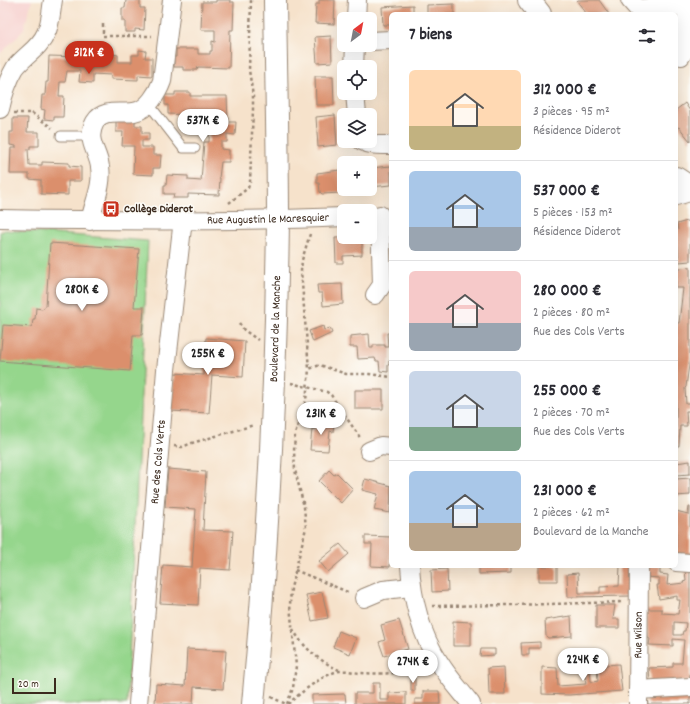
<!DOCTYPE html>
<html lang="fr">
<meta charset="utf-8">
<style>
:root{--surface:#fff;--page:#f7f7f7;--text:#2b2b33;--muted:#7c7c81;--line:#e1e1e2;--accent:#c8321e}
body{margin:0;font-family:Dekko,sans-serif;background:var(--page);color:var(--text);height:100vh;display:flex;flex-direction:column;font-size:15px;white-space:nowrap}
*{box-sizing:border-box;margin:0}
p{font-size:13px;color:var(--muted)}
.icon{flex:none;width:22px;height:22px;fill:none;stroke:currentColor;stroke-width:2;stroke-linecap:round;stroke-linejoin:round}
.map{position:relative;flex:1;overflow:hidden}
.drawer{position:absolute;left:389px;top:12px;width:289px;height:556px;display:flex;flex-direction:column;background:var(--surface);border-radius:6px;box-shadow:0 4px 16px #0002}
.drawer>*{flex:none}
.needle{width:26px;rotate:32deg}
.controls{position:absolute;left:337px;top:12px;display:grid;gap:8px}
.controls a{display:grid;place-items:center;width:40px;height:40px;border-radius:6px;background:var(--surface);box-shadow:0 4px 16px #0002;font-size:20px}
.scale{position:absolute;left:12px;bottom:10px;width:44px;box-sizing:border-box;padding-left:4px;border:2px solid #3b2a1e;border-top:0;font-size:11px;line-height:14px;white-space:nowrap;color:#3b2a1e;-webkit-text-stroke:3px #fdfcf7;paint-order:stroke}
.price{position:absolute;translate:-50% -34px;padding:0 9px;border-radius:14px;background:#fff;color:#222;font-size:13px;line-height:26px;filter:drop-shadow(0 1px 2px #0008)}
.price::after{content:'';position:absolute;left:50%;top:24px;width:12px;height:9px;margin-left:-6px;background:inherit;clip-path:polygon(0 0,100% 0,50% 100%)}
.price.on{background:var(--accent);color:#fff}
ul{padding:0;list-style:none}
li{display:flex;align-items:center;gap:12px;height:100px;padding:0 20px}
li+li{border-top:1px solid var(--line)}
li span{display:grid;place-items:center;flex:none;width:112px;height:80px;border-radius:6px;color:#555}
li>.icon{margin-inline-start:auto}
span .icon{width:48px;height:48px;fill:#fffc;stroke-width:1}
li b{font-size:17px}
h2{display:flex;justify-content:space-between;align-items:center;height:48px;padding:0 20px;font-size:17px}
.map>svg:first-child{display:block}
</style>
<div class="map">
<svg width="690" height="704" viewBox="0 0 690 704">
<rect width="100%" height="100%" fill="#fdfcf7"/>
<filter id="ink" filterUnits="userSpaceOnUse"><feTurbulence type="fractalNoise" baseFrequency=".025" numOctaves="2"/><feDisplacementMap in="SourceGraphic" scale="8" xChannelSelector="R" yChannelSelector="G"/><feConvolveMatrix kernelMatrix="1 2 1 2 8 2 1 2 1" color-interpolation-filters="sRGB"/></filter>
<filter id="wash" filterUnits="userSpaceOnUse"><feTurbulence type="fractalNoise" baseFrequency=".012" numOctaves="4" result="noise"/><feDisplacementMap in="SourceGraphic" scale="16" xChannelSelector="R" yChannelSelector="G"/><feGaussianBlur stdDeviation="0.9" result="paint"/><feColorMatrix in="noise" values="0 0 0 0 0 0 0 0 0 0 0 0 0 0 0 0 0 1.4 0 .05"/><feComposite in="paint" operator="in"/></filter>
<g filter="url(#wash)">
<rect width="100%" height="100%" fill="#f6e2cb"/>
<path fill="#f7d0ce" d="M0,0H32L24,28L19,35L0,54Z"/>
<path fill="#95d68c" stroke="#688055" d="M5,230L148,241L127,704H0V232Z"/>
<g id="blocks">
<path fill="#db8f6c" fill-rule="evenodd" d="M126,0H140V8H145L144,30L135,29V32H125V21H122V8H125Z
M216,0H230V2H234L233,30H230L229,68L198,67L197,70H183V67H174V57H176V49H198V54H210V51H212V41L215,42V30H201L202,2H216Z
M319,0H335L334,24L315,23L316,4H319Z
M578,0H599L609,14H584L586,13L577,1Z
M454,4V14H427V5Z
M413,5V14H391V25H383L382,7Z
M331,36L332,62L317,63L315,37Z
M105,50H112V54L118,55V62H132V55H139V50L146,51L145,58H152V76L138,75V80L111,79V75L93,74V83L79,82L80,71H67L65,82H60L59,96H64L63,117H54V120L44,119L45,110L41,109L42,95H45L46,82H48L49,56L80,57V54L94,55V61L98,62V57H105Z
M315,76H333L334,105H316Z
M175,92H190V96H227L228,122H236L235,135L227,134V142H221V149L229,150V162H221L219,178H220L219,195L188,194V198H173L174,194H164V185H166L167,175L188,176V180L201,181L204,142H209L210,114L201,113V111L189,110V115L168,114V105H165V95H175Z
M685,103L690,111V141L679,127L676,129V110Z
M335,115L337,145L318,147L316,117Z
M13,118H28L27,132H39V146H30V149H28L29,165H42V162L69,163V166L81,167V181H68V195L41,194V180L29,179V174H10L11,148H16V146L10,145V132H13Z
M116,118H135V126H142V133H149V140H142V147H153V155H161L160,168H153V175L133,174L134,146H122L123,132H116Z
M391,166V185L370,187V168Z
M340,170L341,193L322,194L320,192L319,183H317V173Z
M687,221H690V261L679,262L678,246H676V230H678L677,224Z
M362,237V255L343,256V263H336L335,238Z
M50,243L139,249L134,307H144L142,335H133L130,371L0,361L3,325L32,327L33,319H35L36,308L42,309L46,306Z
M690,267V358L686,387L685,388L686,404H690V411H686L687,426H680L679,446H676V349L677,337H676V323H679L683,288H676V270H680V268Z
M342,284L343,304L323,306L322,293H318L317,285Z
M323,326L324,330L330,328L332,333L313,342L309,331Z
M387,333H391V360L389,361V364L388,365V372L380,371L379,361H376L375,358L358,359L357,347H350V336L369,334L370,348H373V345H385V347H388Z
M206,338L245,341L243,377L212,375L209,413L171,411L174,373L204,375Z
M355,390H383V409H355Z
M317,420L334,422L333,432L330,431L328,451L310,450L312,429L315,430Z
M690,461V474L676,475V463Z
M168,469L206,472L203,530L233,531L230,570L200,568L198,605L160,603L163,565L192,567L196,509L165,507Z
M329,470L334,475L337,473L353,489L341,503L319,481Z
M690,478V495L676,496V479Z
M365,479L391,486L390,513L374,510L378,494L362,490Z
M689,507H690V557L676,559V511L688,514Z
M365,536L391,537L390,567L371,566L372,544H365Z
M340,544L349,554L328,572L319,561Z
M479,566H511V573L479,574Z
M539,566H557V581H539Z
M620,566H633L632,596L568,597L567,574L578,573L579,593H600V587L619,586Z
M647,566H660V574L668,575L667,585L684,583L683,582L686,581L685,569H690V681L650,682L649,668L673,667V663H682L684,640L673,639V646L649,645L650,639L648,638L646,609H662V613L678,614L680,600H677V596L659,599L657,585H659V578L646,577ZM674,622L686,623L685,631H683L682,635H674Z
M447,569L448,591L432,592L431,570Z
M322,592L328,618L312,621L306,595Z
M596,605H615L613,619H619V628H596Z
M571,616L572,636L548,638L546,636L545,620Z
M399,620L408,649L384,656L379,642L385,640L381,625Z
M453,621L471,622V646H453Z
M339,631L356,638L350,654L333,647Z
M540,642V648H529V655H522L521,643Z
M187,649L226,651L223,689L194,687L193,704H155L156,684L185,686Z
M481,649H495V655L480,656Z
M587,652L588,662L579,663L577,653Z
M619,664L622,691L569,695L542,694V667L557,668L558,686L586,684L585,675L590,669L591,681L593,682L598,681L597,668H604L605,665Z
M504,667L505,694H489L488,668Z
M411,678H415V691H411Z
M373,683H380V700H389V693L406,692V704H355V693H373Z
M423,691H439L440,704H415V699H423Z
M345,694L346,704H312V695Z
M690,694V704H648L647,698Z"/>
</g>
</g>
<g filter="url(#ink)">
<use href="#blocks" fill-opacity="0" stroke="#988674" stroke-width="1"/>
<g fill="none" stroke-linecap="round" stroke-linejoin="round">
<g stroke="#988674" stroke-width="11">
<path id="lane" d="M148,103L183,148H195
M61,136H91"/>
</g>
<g stroke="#988674" stroke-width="20">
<g id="street">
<path d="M630,0L638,9L690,5"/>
<path d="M356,19L357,0"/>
<path d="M370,41L391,40"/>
<path d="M676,55L681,56L685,50L687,5"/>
<path d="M354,67L355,45"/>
<path d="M355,93L357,115"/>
<path d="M0,109C3,95 8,80 15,68C24,56 40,48 46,33C51,23 51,11 53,0"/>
<path d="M362,141C372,146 380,145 391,145"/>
<path d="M676,196L690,192"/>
<path id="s1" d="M0,219C115,221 230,222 344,217"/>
<path d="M90,221C94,202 103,186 100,167C98,150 85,141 95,122C103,108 121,114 134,112C148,110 158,92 162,81L172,0"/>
<path d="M375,295L382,285L380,215"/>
<path d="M369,451L381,446L391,447"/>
<path d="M676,562L690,563"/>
<path d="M410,566C412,599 421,635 439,662C448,677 460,690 471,704"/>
<path d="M364,598L383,590L411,587"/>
<path d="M638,690L690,687"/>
<path id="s2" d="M138,704L166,370L183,219"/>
<path id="s3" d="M638,704L639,566"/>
</g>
</g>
<g stroke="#988674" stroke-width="24">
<g id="secondary">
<path d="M529,0L540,14"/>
<path d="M676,178L690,187"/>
<path id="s4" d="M253,704C268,543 276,381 278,220C278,146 276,73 275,0"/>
</g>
</g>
<path stroke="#988674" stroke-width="2.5" stroke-dasharray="3 3" stroke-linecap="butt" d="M103,24V36H152
M14,113H32L52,128
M229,203L248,188L250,182L253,109V96L249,70L251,0
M310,234L302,260L301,271L309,369L320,365L346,374H369L391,377
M239,323L244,330L258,340
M291,383L327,392L331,395L361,439
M174,446L182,447L192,443L254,425
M295,570L350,593
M432,606L514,605L623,602
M293,629C303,648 320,661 339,670
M271,697L286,704
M287,704L293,688L296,666L290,605L291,588L306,528L304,507L295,470L294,451L295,435L301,413L306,401L309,369
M288,704C299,694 326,672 340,671C347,670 353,672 359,673C380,674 405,674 424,668"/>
<use href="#lane" stroke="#fff" stroke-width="9"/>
<use href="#street" stroke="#fff" stroke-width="18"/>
<use href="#secondary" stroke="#fff" stroke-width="22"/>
</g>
</g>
<defs>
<g id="bus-square" transform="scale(0.9)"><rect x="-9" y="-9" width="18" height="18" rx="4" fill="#c8321e" stroke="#fdfcf7"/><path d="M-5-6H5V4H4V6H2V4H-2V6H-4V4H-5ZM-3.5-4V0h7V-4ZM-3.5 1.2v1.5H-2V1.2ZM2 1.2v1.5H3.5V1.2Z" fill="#fff"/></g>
</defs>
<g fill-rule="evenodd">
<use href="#bus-square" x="111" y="209"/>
</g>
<g text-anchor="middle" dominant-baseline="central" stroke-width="3" stroke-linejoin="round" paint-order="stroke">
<g font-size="12" font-weight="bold" fill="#3b2a1e" stroke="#fdfcf7" text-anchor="start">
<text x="124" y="209">Collège Diderot</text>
</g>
<g font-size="12" fill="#3b2a1e" stroke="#fdfcf7">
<text stroke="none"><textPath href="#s1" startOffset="268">Rue Augustin le Maresquier</textPath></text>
<text stroke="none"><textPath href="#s4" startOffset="376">Boulevard de la Manche</textPath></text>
<text stroke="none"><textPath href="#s2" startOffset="243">Rue des Cols Verts</textPath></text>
<text stroke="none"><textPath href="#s3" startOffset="69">Rue Wilson</textPath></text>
</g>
</g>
</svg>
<div class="controls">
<a><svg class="needle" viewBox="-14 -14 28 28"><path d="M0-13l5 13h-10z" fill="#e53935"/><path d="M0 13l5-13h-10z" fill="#7c7c81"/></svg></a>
<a><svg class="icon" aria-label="locate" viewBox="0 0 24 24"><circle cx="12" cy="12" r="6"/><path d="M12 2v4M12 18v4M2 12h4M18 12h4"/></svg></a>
<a><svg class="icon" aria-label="layers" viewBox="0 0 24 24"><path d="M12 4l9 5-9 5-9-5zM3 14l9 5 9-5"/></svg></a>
<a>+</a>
<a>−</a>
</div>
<div class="scale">20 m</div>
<b class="price on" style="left:89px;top:75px">312K €</b>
<b class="price" style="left:203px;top:143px">537K €</b>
<b class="price" style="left:82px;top:312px">280K €</b>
<b class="price" style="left:208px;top:376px">255K €</b>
<b class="price" style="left:321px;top:436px">231K €</b>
<b class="price" style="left:583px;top:682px">224K €</b>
<b class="price" style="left:413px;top:684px">274K €</b>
<section class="drawer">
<h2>7 biens<svg class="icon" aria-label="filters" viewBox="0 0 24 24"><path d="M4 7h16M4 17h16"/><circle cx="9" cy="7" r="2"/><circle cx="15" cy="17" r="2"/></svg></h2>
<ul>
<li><span style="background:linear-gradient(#ffd9b3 70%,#c2b280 0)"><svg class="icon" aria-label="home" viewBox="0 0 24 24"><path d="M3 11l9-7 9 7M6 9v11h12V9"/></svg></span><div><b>312 000 €</b><p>3 pièces · 95 m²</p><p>Résidence Diderot</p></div></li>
<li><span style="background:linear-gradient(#a9c7e8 70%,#9aa5b1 0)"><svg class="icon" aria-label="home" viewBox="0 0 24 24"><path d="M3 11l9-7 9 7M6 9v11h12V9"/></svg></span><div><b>537 000 €</b><p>5 pièces · 153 m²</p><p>Résidence Diderot</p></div></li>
<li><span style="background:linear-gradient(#f6c9c9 65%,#9aa5b1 0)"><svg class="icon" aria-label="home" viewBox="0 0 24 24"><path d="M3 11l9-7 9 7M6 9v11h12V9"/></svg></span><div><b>280 000 €</b><p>2 pièces · 80 m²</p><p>Rue des Cols Verts</p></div></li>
<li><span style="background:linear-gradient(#c9d6e8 70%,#7fa58c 0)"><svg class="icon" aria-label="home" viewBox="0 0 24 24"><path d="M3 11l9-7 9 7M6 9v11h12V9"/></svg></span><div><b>255 000 €</b><p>2 pièces · 70 m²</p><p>Rue des Cols Verts</p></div></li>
<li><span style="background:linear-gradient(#a9c7e8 65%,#b9a48a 0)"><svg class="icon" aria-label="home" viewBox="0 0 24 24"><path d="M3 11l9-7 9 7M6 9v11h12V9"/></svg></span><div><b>231 000 €</b><p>2 pièces · 62 m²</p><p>Boulevard de la Manche</p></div></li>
</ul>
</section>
</div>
